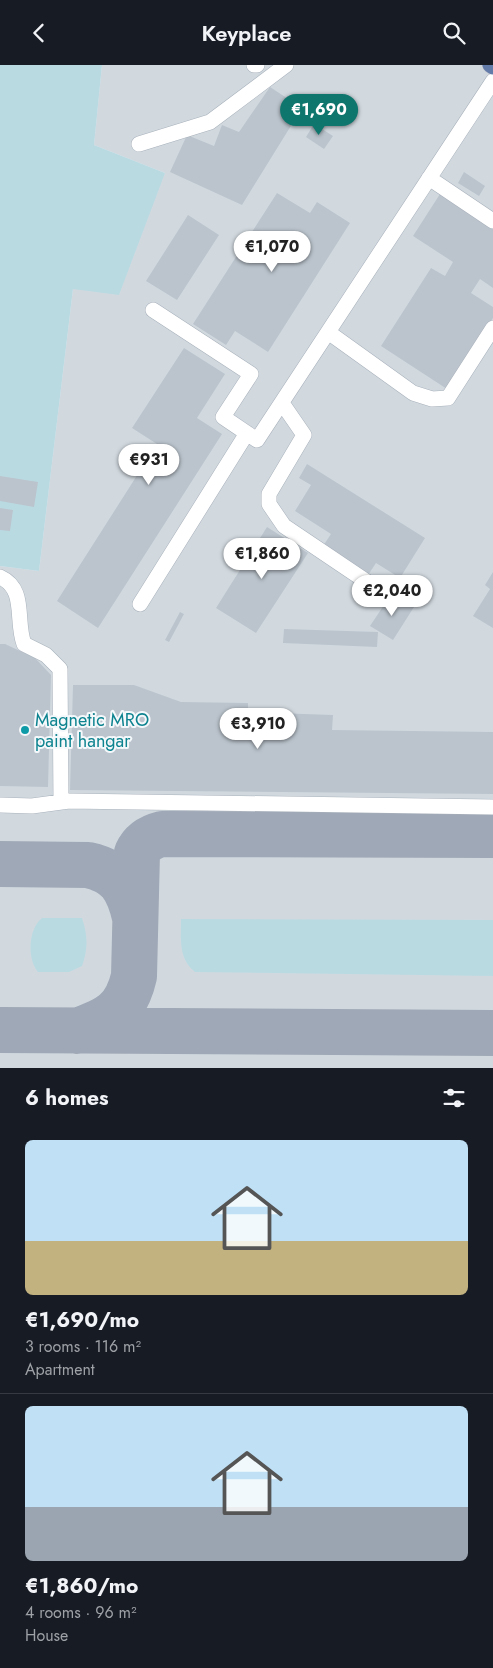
<!DOCTYPE html>
<meta charset="utf-8">
<style>
:root{--surface:#171b24;--page:#242831;--text:#f1f3f6;--muted:#9ea1a6;--line:#363941;--accent:#0f766e}
body{margin:0;font-family:Jost,sans-serif;background:var(--page);color:var(--text);height:100vh;display:flex;flex-direction:column;font-size:19px;white-space:nowrap}
*{box-sizing:border-box;margin:0}
p{font-size:16px;color:var(--muted)}
.icon{flex:none;width:28px;height:28px;fill:none;stroke:currentColor;stroke-width:2;stroke-linecap:round;stroke-linejoin:round}
.map{position:relative;height:1003px;overflow:hidden}
.sheet{display:flex;flex-direction:column;background:var(--surface);flex:1}
.sheet>*{flex:none}
.price{position:absolute;translate:-50% -42px;padding:0 11px;border-radius:18px;background:#fff;color:#222;font-size:16px;line-height:32px;filter:drop-shadow(0 1px 2px #0008)}
.price::after{content:'';position:absolute;left:50%;top:30px;width:15px;height:11px;margin-left:-8px;background:inherit;clip-path:polygon(0 0,100% 0,50% 100%)}
.price.selected{background:var(--accent);color:#fff}
ul{padding:0;list-style:none}
li{display:grid;align-content:center;gap:10px;height:265px;padding:0 25px}
li+li{border-top:1px solid var(--line)}
li span{display:grid;place-items:center;height:155px;border-radius:8px;color:#555}
li>.icon{margin-inline-start:auto}
span .icon{width:90px;height:90px;fill:#fffc;stroke-width:1}
li b{font-size:21px}
h2{display:flex;justify-content:space-between;align-items:center;height:60px;padding:0 25px;font-size:21px}
header{display:flex;justify-content:space-between;align-items:center;height:65px;padding:0 25px;background:var(--surface);font-size:22px;font-weight:600}
.map>svg:first-child{display:block}
</style>
<header><svg class="icon" aria-label="back" viewBox="0 0 24 24"><path d="M15 5l-7 7 7 7"/></svg>Keyplace<svg class="icon" aria-label="search" viewBox="0 0 24 24"><circle cx="10" cy="10" r="6"/><path d="M15 15l6 6"/></svg></header>
<div class="map">
<svg width="493" height="1003" viewBox="0 0 493 1003">
<rect width="100%" height="100%" fill="#e3e9ef"/>
<path fill="#d1d9df" d="M102,0H493V1003H0V501L39,506L73,224L165,108L94,80Z"/>
<path fill="#badae2" d="M0,0H102L94,80L165,108L119,230L73,224L39,506L0,501Z
M42,853H82C88,871 88,884 82,901L69,907H38C27,894 28,864 42,853Z
M181,854L493,855V911L195,907C178,893 181,874 181,854Z"/>
<g fill="none" stroke-linecap="round" stroke-linejoin="round">
<path stroke="#9fa8b6" stroke-width="46" d="M0,799L88,800C119,807 128,823 135,852
M0,965L493,968
M77,966C110,954 126,946 134,911L137,788C142,777 150,772 162,769L493,770"/>
</g>
<path fill="#bbc4cd" d="M270,22L302,43L242,140L170,107L187,70L214,81L222,60L239,67Z
M314,59L333,71L324,84L306,72Z
M464,107L485,121L479,131L458,118Z
M277,128L310,148L317,137L350,158L268,287L235,266L226,280L193,259Z
M440,129L493,163V223L480,214L471,228L493,242V253L447,324L381,281L431,203L445,211L453,197L413,171Z
M188,150L219,170L177,235L146,216Z
M184,283L225,309L197,353L222,369L98,563L57,536L157,379L132,363Z
M307,399L425,473L400,513L376,498L368,510L323,481L331,469L295,446L311,420L299,413Z
M0,411L38,417L34,442L0,436Z
M0,443L13,445L10,466L0,465Z
M267,462L308,488L256,568L216,543Z
M493,507V563L473,551L490,524L485,520Z
M392,528L414,542L393,575L370,561Z
M180,547L184,549L169,577L165,575Z
M284,564L378,567L377,582L283,578Z
M0,579H5L35,593L51,610L48,722L0,721Z
M73,620H134L181,637L248,638V647L333,650L332,665L493,667V729L70,725Z"/>
<g fill="none" stroke-linecap="round" stroke-linejoin="round">
<g stroke="#a9b1bb" stroke-width="16">
<path id="minor" d="M254,0H257
M139,79L210,57L286,0
M429,113L493,156
M153,245L251,309L223,352L257,375L493,16
M328,267L413,328L432,334L448,333L493,263
M282,338L304,370L269,429V439L284,461L382,527
M0,512C27,524 15,555 24,579L46,590L60,604L61,737
M140,539L247,368
M0,740L32,741L69,736L493,742"/>
</g>
<g stroke="#c1c4ca" stroke-width="16">
<path id="major" d="M490,0L493,2"/>
</g>
<use href="#minor" stroke="#fff" stroke-width="15"/>
<use href="#major" stroke="#637ba9" stroke-width="15"/>
</g>
<circle fill="#0f9aa8" stroke="#f5f8fa" stroke-width="2" cx="25" cy="665" r="5"/>
<g text-anchor="middle" dominant-baseline="central" stroke-width="4" stroke-linejoin="round" paint-order="stroke">
<g font-size="18" fill="#0d838f" stroke="#f5f8fa" text-anchor="start">
<text x="35" y="655">Magnetic MRO<tspan x="35" dy="21">paint hangar</tspan></text>
</g>
</g>
</svg>
<b class="price selected" style="left:319px;top:71px">€1,690</b>
<b class="price" style="left:272px;top:208px">€1,070</b>
<b class="price" style="left:149px;top:421px">€931</b>
<b class="price" style="left:262px;top:515px">€1,860</b>
<b class="price" style="left:392px;top:552px">€2,040</b>
<b class="price" style="left:258px;top:685px">€3,910</b>
</div>
<section class="sheet">
<h2>6 homes<svg class="icon" aria-label="filters" viewBox="0 0 24 24"><path d="M4 7h16M4 17h16"/><circle cx="9" cy="7" r="2"/><circle cx="15" cy="17" r="2"/></svg></h2>
<ul>
<li><span style="background:linear-gradient(#bfe0f5 65%,#c2b280 0)"><svg class="icon" aria-label="home" viewBox="0 0 24 24"><path d="M3 11l9-7 9 7M6 9v11h12V9"/></svg></span><div><b>€1,690/mo</b><p>3 rooms · 116 m²</p><p>Apartment</p></div></li>
<li><span style="background:linear-gradient(#bfe0f5 65%,#9aa5b1 0)"><svg class="icon" aria-label="home" viewBox="0 0 24 24"><path d="M3 11l9-7 9 7M6 9v11h12V9"/></svg></span><div><b>€1,860/mo</b><p>4 rooms · 96 m²</p><p>House</p></div></li>
</ul>
</section>
